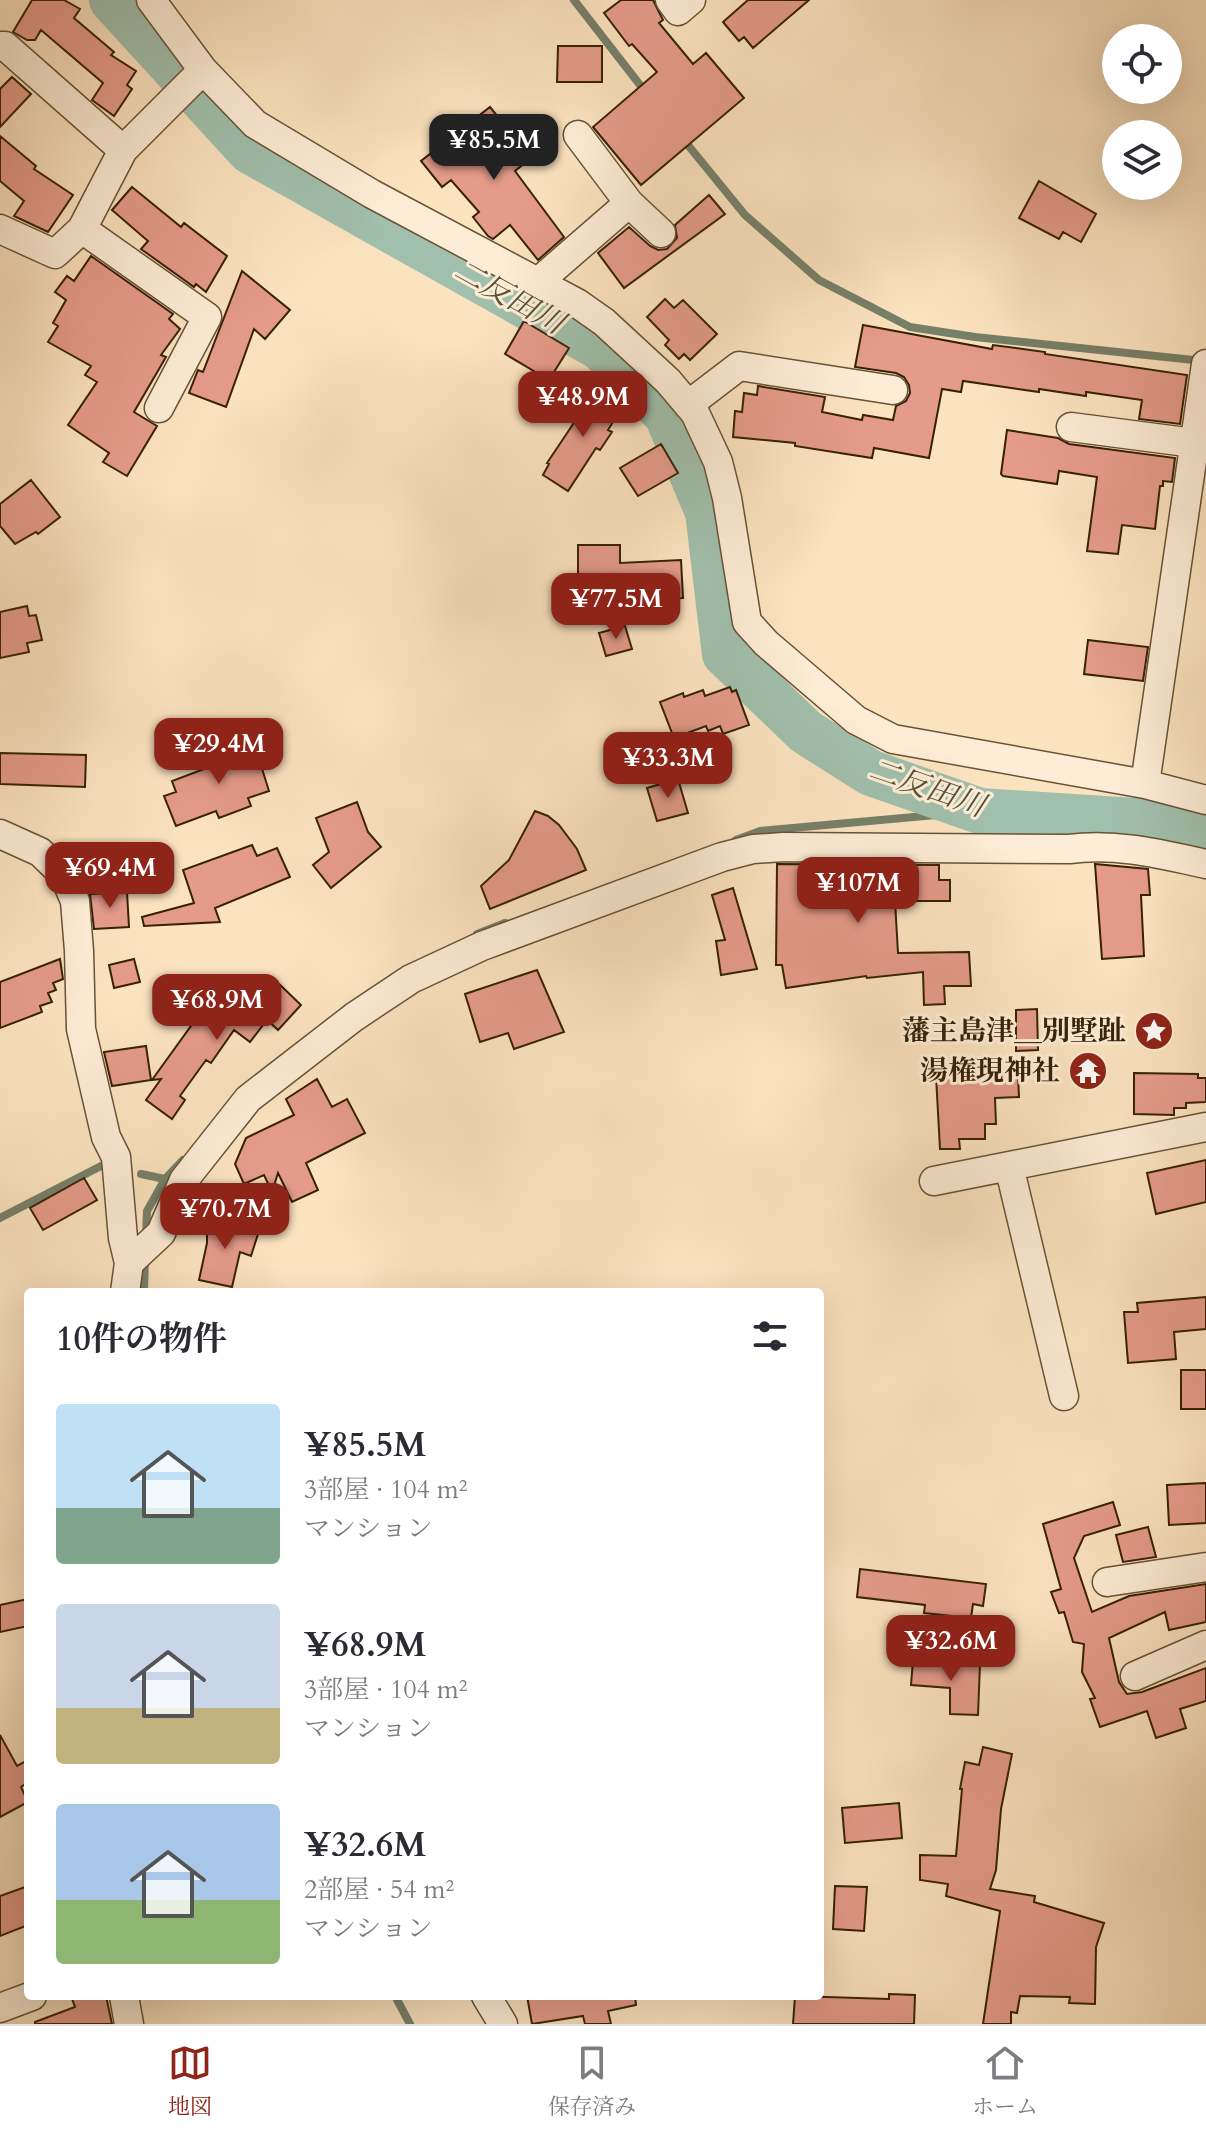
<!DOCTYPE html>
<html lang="ja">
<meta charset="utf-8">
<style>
:root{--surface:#fff;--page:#f2f2f3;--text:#2b2b33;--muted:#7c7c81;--line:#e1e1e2;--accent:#8f2418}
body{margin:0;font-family:Cardo,"Noto Serif JP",serif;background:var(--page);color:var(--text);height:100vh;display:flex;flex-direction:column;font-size:30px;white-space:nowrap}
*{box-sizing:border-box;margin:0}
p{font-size:26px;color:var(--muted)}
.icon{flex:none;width:44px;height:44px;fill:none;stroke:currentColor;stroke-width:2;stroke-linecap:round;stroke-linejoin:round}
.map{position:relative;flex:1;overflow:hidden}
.panel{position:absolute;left:24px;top:1288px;width:800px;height:712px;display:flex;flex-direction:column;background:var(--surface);border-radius:8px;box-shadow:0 8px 32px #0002}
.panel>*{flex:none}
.controls{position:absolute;left:1102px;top:24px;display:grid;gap:16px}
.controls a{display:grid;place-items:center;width:80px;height:80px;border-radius:50%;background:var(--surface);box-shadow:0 8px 32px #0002;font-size:40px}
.price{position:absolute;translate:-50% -68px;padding:0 18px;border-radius:16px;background:var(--accent);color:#fff;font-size:26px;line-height:52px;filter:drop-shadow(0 2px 4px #0008)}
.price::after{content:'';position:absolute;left:50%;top:48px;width:24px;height:18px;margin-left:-12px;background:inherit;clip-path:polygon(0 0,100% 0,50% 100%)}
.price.on{background:#222;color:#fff}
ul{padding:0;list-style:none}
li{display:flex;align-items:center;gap:24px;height:200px;padding:0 32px}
li span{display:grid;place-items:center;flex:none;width:224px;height:160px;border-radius:8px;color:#555}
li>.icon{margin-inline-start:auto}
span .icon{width:96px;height:96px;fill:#fffc;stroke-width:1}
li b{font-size:34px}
h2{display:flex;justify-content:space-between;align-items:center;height:96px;padding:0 32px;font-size:34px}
.tab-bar{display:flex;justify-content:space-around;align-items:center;height:112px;border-top:2px solid var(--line);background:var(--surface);font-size:22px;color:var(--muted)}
.tab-bar a{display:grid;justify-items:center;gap:4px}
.tab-bar .on{color:var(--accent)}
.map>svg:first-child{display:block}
</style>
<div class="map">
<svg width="1206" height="2024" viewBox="0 0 1206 2024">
<rect width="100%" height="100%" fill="#fce3c0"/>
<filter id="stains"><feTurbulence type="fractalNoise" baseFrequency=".0025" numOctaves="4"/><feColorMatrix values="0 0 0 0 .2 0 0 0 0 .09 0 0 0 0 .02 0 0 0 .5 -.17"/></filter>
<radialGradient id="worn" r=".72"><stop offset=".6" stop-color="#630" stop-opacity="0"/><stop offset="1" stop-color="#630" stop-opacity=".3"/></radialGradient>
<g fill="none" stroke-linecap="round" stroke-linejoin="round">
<path stroke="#768069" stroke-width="8" d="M574,0L647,94
M683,139L745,215L819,280L910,327L975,337L1203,361
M736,840L760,831L980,811
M477,934L505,923
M141,1174L165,1179L183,1160
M0,1218L101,1166
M146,1235L147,1211L165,1179
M144,1292L145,1257
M395,1996L410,2024"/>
<path stroke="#a0bfac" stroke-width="46" d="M112,0L250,151L601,348L667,415L708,512L725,654L806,732L871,773L980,811L1136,821L1206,837"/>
</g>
<path fill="#e59b8a" stroke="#372105" stroke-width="2" d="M32,0H64L80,9L74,18L114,52L111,55L136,71L127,85L132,89L114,116L92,100L103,83L41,30L35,40H27L13,32Z
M621,0H653L663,20L659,23L693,64L706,53L744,98L641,185L593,127L657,72L632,44L629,46L604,13Z
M748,0H809L753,48L744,37L739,41L723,22Z
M558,46H602V82H557Z
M12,77L31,94L0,127V89Z
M490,107L531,158L515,171L564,237L538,260L510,225L493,239L488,236L473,217L479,212L451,180L442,187L421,161Z
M0,136L36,166L34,169L73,195L48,232L14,216L24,201L0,181Z
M1039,181L1096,214L1081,242L1063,232L1059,239L1019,218Z
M132,187L181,227L184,223L227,256L206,292L196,284L194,287L141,249L148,241L112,210Z
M709,195L725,214L624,288L598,253L629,227L650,246L658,250L667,249L677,238L675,225Z
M91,256L173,314L169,319L180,329L161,355L166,357L134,412L157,426L127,476L103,462L109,453L68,425L97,382L85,375L91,366L48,342L58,326L53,323L66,300L55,292L67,276L74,281Z
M242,271L290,310L265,339L254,329L226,407L189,393L198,370L203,372Z
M665,299L674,308L683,300L717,334L690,360L684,354L679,359L665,345L669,340L647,317Z
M524,321L569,348L549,380L505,354Z
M863,325L992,349L993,345L1045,352V354L1187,375L1180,424L1139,419L1142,400L1086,392V396L1039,389V392L963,381L961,392L942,389L929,458L874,448L872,458L795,446V443L733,437L735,411L742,412L744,393L757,395L758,386L825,397L822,412L862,420L863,415L893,420L896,406L906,401L910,393L909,385L904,377L896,373L855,367Z
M598,387L624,404L608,430L612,432L600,450L596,448L568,491L543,475L549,464L547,463Z
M1007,430L1058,438L1069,444L1175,458L1172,482L1163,481V486H1160L1155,529L1122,525L1118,554L1087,551L1097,477L1059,471L1057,484L1003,476L1001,474Z
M661,444L678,473L638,496L620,468Z
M31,480L60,517L38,534L36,532L15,544L0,526V504Z
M578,545H620V563L681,560L683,598L655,599L656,620L637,621L636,584H578Z
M27,606L29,616L36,615L42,640L27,643L29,652L0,658V612Z
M625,626L632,649L606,656L599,633Z
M1088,640L1148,647L1143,681L1084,674Z
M730,687L732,692L736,690L749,725L723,734L720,726L708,731L706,726L674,738L660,702L683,693L684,697L703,690L705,696Z
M253,740L269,791L248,798L251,806L219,818L216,811L176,826L164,796L176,792L172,781L212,766L209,759Z
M0,753L86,755L85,787L0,784Z
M678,779L688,813L657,821L647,788Z
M357,802L368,832L381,847L331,888L313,865L329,852L316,818Z
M535,811L548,816L559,825L577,849L586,870L490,909L481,886L509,860Z
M252,845L257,856L277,848L290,877L215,908L220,922L144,926L142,917L194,903L183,870Z
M777,864L939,865V880H950V901H895L898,953L969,952L971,986H944L945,1004L924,1005L923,972L867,978L866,976L786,988L782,965H776Z
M1095,864L1148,869L1150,895H1141L1144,956L1102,959Z
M733,888L757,969L721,975L716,941L725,940L712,895Z
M127,892L129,927L94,929L90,894Z
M60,959L63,979L53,983L56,990L48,993L52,1002L40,1006L42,1012L0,1028V982Z
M134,959L140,982L114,988L109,965Z
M537,970L564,1032L514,1049L508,1033L480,1042L465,994Z
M275,980L301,1005L278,1030L267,1020L250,1042L234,1030L211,1063L206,1060L180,1096L185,1100L172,1119L146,1100L161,1079L152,1080L201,1012L211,1019L230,996L247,1009Z
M1037,1009L1038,1050L1016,1051V1010Z
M146,1046L151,1080L112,1086L104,1052Z
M1134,1073L1198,1074V1078H1206V1102L1186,1103V1108H1174V1115L1134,1114Z
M1018,1074L1019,1097L995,1098L996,1124H985V1139H959L960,1149H940L936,1076Z
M317,1079L332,1107L347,1099L365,1133L306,1163L318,1190L292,1202L278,1173L272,1192L264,1175L244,1184L235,1164L246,1138L294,1115L286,1099Z
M1206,1160V1202L1156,1214L1147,1173Z
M84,1178L97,1200L43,1230L30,1208Z
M207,1220H230V1224L258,1234L251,1256L240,1252L232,1287L199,1280L207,1243Z
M1206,1297V1329L1174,1332L1176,1359L1128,1363L1124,1312H1138L1137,1303Z
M1181,1370H1206V1409H1181Z
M1206,1483V1523L1169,1525L1167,1485Z
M1113,1502L1120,1525L1084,1536L1074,1558L1092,1612L1129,1596L1206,1584V1622L1169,1630L1165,1612L1109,1638L1119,1682L1127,1694L1142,1692L1206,1668V1701L1180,1709L1186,1728L1156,1738L1147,1711L1100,1727L1090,1699L1095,1698L1082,1672L1084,1644L1073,1642L1064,1612L1059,1613L1051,1592L1061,1589L1043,1524Z
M1148,1527L1156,1557L1123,1562L1116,1535Z
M860,1569L986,1584L983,1606L973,1604L971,1618L924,1613L925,1605L857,1597Z
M28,1599V1626L0,1632V1605Z
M913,1660L980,1664L978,1715L950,1714V1688L911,1685Z
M0,1735L17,1766L28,1760V1782L21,1787L28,1802L0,1817Z
M983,1747L1012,1754L1001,1809L996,1870L990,1889L1035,1896L1034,1902L1104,1923L1096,1947L1095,2004L1069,2003L1070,1997L1020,1996L1017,2013L1011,2012V2024H983L1000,1911L946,1896L948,1884L920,1880V1855L956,1856L962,1789H960L965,1762L979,1765Z
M899,1803L902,1838L845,1843L842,1808Z
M28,1886V1925L0,1936V1896Z
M835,1886L867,1887L864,1931L833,1929Z
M889,1994L915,1995L914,2024H793L795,1996L889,1999Z
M71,1996H106L112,2024H35V2022L75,2007Z
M527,1996H635L636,2005L608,2011L611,2024H585L583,2016L532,2024Z"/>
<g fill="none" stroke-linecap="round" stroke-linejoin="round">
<g stroke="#685234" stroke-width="31">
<path id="minor" d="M151,0L203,70L255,124L372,194L577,303L604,322L668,381L695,413L718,462L727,498L747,622L766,643L856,720L893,739L1145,784L1206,800
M670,0L678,11L691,0
M0,46H5L123,150L203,70
M578,135L629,203
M0,229L55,254L82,229L207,317L159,408
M82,229L123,150
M538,282L629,203L661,233
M688,405L739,366L893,390
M1071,427L1194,443
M1145,784L1206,364
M0,834L40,852L64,875L75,901L79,951L81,1029L106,1137L116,1157L123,1238L129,1263L125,1292
M1009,1166L1064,1396
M934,1181L1206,1127
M129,1263L161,1233L184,1180L248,1099L354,1017L411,979L482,946L722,857L753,849L784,847L1069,849C1117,843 1160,854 1206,864
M1107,1582L1206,1567
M1135,1676L1206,1645
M124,1996L129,2024
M486,1996L503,2024
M0,2008L32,1996"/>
</g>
<use href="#minor" stroke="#fdedd6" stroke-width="28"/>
</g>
<defs>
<g id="sight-disc" transform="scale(2)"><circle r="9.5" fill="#8f2418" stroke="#fdedd6"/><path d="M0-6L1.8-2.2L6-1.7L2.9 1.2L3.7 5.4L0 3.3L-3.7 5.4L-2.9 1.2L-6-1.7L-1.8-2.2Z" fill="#fff"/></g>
<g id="temple-disc" transform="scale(2)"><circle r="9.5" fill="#8f2418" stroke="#fdedd6"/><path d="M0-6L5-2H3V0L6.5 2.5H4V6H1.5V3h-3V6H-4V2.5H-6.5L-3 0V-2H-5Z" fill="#fff"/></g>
</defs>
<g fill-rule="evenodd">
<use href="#sight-disc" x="1154" y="1031"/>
<use href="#temple-disc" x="1088" y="1071"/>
</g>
<g text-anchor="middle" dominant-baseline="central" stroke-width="6" stroke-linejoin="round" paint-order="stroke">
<g font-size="28" font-weight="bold" fill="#372105" stroke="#fdedd6" text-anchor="end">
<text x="1126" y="1031">藩主島津＿別墅趾</text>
<text x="1060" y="1071">湯権現神社</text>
</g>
<g font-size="30" font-style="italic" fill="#565037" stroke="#fdedd6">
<text transform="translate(509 297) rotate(29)">二反田川</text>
<text transform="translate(927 788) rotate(19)">二反田川</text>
</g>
</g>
<rect width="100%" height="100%" filter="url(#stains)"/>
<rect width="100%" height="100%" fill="url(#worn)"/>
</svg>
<div class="controls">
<a><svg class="icon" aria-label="locate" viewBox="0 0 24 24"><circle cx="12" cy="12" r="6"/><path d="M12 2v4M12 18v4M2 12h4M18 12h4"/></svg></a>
<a><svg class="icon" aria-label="layers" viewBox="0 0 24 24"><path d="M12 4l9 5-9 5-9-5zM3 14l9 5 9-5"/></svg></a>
</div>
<b class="price on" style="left:494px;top:182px">¥85.5M</b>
<b class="price" style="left:583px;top:439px">¥48.9M</b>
<b class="price" style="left:616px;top:641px">¥77.5M</b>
<b class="price" style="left:219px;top:786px">¥29.4M</b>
<b class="price" style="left:668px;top:800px">¥33.3M</b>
<b class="price" style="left:110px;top:910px">¥69.4M</b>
<b class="price" style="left:858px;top:925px">¥107M</b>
<b class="price" style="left:217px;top:1042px">¥68.9M</b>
<b class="price" style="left:225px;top:1251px">¥70.7M</b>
<b class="price" style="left:951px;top:1683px">¥32.6M</b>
<section class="panel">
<h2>10件の物件<svg class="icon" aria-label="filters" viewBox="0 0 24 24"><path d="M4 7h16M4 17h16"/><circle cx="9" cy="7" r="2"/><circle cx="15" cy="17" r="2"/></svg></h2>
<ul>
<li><span style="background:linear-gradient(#bfe0f5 65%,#7fa58c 0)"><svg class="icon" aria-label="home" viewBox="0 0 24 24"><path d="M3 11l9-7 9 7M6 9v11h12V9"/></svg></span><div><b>¥85.5M</b><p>3部屋 · 104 m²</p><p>マンション</p></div></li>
<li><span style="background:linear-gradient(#c9d6e8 65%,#c2b280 0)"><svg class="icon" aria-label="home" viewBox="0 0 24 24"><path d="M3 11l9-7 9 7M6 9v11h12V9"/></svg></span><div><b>¥68.9M</b><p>3部屋 · 104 m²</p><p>マンション</p></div></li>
<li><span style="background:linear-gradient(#a9c7e8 60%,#8fb573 0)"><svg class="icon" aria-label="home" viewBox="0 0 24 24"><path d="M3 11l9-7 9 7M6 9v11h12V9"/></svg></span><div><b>¥32.6M</b><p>2部屋 · 54 m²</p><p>マンション</p></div></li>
</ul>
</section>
</div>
<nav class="tab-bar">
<a class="on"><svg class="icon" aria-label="map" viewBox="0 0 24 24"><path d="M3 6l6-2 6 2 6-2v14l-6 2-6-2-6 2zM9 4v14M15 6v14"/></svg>地図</a>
<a><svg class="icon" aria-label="saved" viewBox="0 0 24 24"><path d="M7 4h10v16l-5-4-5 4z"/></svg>保存済み</a>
<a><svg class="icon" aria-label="home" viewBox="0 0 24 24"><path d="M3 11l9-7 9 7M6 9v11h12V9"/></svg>ホーム</a>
</nav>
